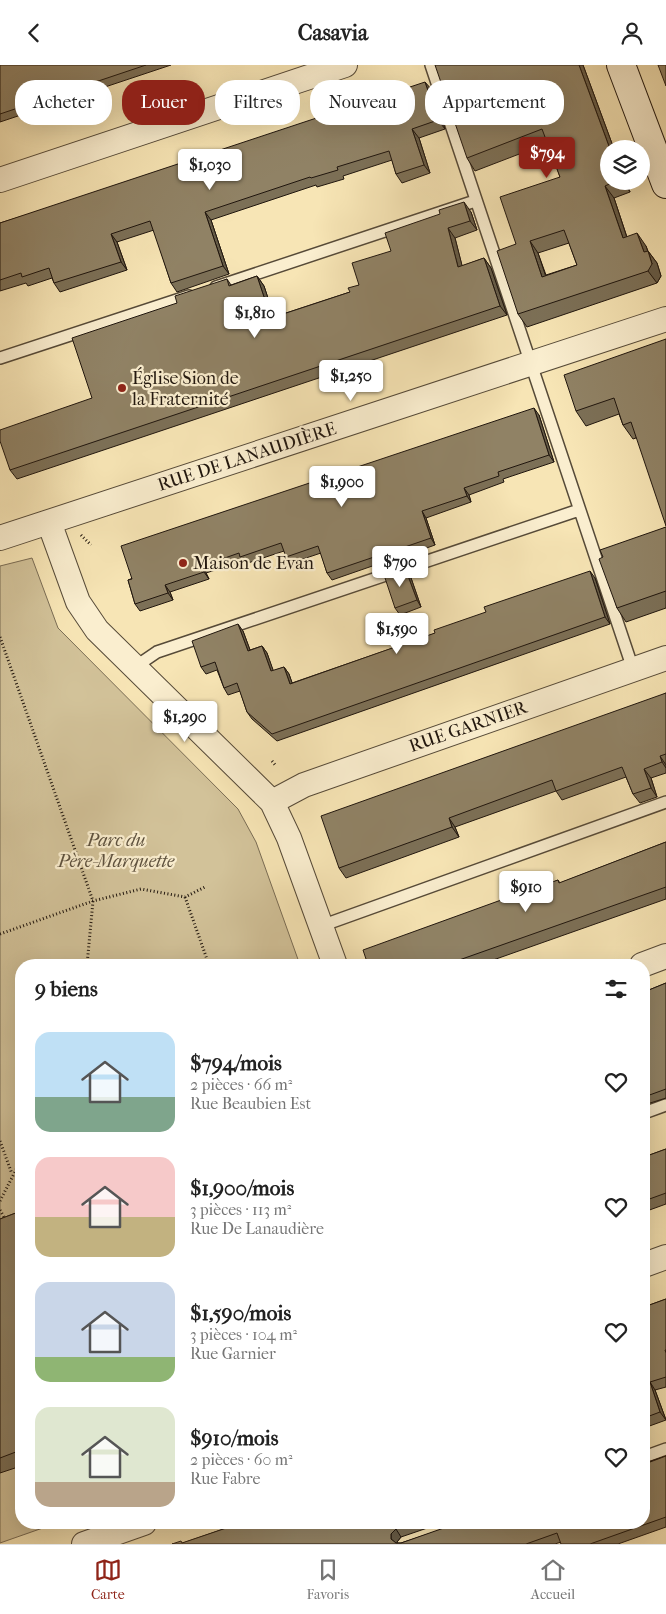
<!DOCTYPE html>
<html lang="fr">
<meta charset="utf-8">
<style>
:root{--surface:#fff;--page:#f6f6f6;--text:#222;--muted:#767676;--line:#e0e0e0;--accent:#8f2418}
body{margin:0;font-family:"IM FELL French Canon",serif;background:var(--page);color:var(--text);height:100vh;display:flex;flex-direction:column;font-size:19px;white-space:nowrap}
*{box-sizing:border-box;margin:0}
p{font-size:16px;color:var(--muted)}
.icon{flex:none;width:28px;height:28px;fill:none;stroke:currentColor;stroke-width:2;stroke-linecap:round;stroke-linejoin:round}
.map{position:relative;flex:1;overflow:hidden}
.panel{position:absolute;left:15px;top:894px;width:635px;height:570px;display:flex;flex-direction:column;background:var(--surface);border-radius:20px;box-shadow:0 5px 20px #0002}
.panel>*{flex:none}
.guide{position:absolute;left:15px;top:15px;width:636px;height:45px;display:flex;gap:10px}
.controls{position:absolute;left:600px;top:75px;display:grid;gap:10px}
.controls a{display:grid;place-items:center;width:50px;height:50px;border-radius:50%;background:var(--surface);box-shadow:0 5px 20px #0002;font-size:25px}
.price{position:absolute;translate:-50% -42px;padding:0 11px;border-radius:5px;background:#fff;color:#222;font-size:16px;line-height:32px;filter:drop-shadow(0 1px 2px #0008)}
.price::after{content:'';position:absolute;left:50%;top:30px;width:15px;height:11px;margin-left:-8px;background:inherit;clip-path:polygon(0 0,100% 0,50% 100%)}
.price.on{background:var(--accent);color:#fff}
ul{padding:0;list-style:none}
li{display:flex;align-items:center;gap:15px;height:125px;padding:0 20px}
li span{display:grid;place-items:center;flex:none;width:140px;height:100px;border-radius:15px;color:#555}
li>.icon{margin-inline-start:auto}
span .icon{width:60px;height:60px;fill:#fffc;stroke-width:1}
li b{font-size:21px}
h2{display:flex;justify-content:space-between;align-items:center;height:60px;padding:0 20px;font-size:21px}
.pill{padding:0 18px;border-radius:20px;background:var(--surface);box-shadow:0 5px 20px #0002;font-size:18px;line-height:45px}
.pill.on{background:var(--accent);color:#fff}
header{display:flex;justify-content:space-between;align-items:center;height:65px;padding:0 20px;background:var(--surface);font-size:22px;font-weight:700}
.tabs{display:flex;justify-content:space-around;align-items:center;height:70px;border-top:1px solid var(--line);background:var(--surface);font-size:14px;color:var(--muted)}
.tabs a{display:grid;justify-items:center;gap:2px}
.tabs .on{color:var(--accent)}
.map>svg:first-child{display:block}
</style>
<header><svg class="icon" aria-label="back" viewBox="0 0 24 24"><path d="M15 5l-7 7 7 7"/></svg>Casavia<svg class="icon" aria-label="person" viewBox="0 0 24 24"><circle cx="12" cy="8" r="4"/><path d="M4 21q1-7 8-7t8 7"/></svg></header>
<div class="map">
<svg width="666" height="1479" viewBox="0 0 666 1479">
<rect width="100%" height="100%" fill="#f7e5b5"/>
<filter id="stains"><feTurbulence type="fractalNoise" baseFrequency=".004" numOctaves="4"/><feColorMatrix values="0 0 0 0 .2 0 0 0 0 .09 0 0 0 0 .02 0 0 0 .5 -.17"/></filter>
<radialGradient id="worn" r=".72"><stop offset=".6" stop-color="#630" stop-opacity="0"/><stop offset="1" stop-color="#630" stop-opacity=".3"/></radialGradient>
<path fill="#d2c299" stroke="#796c54" d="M32,493L58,563L238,744L256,777L300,900H21V1458H57L0,1478V501Z"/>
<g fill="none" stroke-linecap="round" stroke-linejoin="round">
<g stroke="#564a38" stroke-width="14">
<path id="lane" d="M431,0L633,604
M216,222L475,136
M0,293L189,231
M135,602L157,587L579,445
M321,861L666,737
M644,1048L666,1040
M644,1392L666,1384"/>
</g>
<g stroke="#564a38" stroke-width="26">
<path id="street" d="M0,115L345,0
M49,457L78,537L97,565L272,737L289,773L335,900
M0,473L666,254
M272,737L304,720L666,593
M642,900L666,891
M644,1200L666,1192
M84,1479L144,1458"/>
</g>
<g stroke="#20160e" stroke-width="30">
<path id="secondary" d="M621,0L666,119"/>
</g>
<path stroke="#20160e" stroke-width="3" stroke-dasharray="1 2.5" stroke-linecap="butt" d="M81,470L91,480
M0,572L93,836L87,900
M272,696L276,701
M185,832L209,900
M0,869L93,836L141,824L185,832L205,822
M0,1076L12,1109
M0,1136L21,1095
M0,1145L5,1154"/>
<use href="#lane" stroke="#faeecf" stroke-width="11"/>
<use href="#street" stroke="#faeecf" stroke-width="24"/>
<use href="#secondary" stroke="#faeecf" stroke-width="28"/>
</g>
<path fill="#7c7057" stroke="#20160e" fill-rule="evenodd" d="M0,0H171L0,57Z
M583,0L614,84H609V116H626L630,127L614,133L627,172L646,181L648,186L657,198L661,211L657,218L527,262L518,249L516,179L560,112L548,78L475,106L467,93ZM569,178L577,200L546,210L538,188Z
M432,25L445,64L419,73L430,108L402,118L396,109L392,95L343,111L344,114L317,122L316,120L211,155L229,209L177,227L171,218L154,165L117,177L127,205L60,227L54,218L52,213L28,221L26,218L0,226V158Z
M471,147L477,165L455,173L462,201L484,193L491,203L507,250L17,414L10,405L92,333L177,238L227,214L231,220L257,211L264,221L274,252L350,227L359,220L391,186Z
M666,274L636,373L633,374L623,360L619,349L586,361L576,346Z
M539,350L554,397L503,414L504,417L469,430L471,437L426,453L435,480L404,491L405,496L384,503L381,498L332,515L327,508L321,488L291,498L286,492L284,486L245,499L243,496L206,508L209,514L170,527L173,535L140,546L135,539L128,515Z
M666,462V543L626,557L617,543L603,492Z
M405,503L410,510L421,542L400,550L395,543Z
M595,513L610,559L277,676L252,654L247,647L240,626L228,630L224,623L217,605L206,609L201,602L243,566L250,585L262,581L267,588L273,606L284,602L289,609L292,618Z
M666,628V708L651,713L657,732L640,738L633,729L626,712L562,735L556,726L455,762L459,772L346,813L339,803Z
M666,777V834L479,900H368L558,815L560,818Z
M666,918V1033L644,1040V927Z
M666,1084V1139L644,1147V1092Z
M21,1146V1401L0,1408V1154Z
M666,1234V1322L655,1325L666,1355L644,1363V1242Z
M644,1373L647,1383L644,1384Z
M666,1391V1462L618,1479H561V1477L555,1479H172L183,1478L241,1458H442L401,1472L397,1477V1478H401Z"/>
<path fill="#655b47" stroke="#20160e" d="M579,0H583L614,84H610Z
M425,17L432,25L445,64L438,55Z
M412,64L419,73L430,108L424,100Z
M622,116H626L630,127Z
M605,121L614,133L631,185L623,173Z
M464,137L471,147L477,165L470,156Z
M205,147L211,155L229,209L223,201Z
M448,163L455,173L465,212L458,202Z
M637,168L646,181L652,199L648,186L657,198L661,211L657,218L648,206L644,187Z
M111,169L117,177L127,205L121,197Z
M530,176L538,188L550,224L542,212Z
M484,193L491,203L507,250L500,241Z
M257,211L264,221L278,263L271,253Z
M534,343L539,350L554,397L549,390Z
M464,423L469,430L471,437L467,431Z
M422,446L426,453L435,480L431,473Z
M399,484L404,491L405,496L400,489Z
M202,501L206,508L209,514L204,507Z
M405,503L410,510L421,542L417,535Z
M590,506L595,513L610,559L605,552Z
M165,520L170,527L173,535L168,528Z
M238,559L243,566L253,593L248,586Z
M262,581L267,588L276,613L271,606Z
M284,602L289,609L295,626L290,619Z
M660,691L666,700V703L662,697Z
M644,704L651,713L657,732L651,723Z
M449,753L455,762L459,772L452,762Z
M650,1317L655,1325L666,1355L660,1347Z
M644,1373L647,1383L644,1378Z
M396,1464L401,1472L397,1477V1479L391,1474V1469Z"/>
<path fill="#908265" stroke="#20160e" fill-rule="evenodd" d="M0,0H146L0,49Z
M435,0H579L610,84H609V116H616L605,121L623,173L637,168L644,187L648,186L652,199L648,206L518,249L497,186L516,179L500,132L560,112L542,64L467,93ZM564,165L577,200L542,212L530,176Z
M658,0H666V21Z
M425,17L438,55L412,64L424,100L396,109L389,86L337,102L338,105L311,113L310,112L205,147L223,201L171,218L150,156L111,169L121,197L54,218L49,203L22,212L21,208L0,215V158Z
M464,137L470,156L448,163L458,202L484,193L500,241L10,405L0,376V365L92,333L72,273L177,238L175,231L227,214L229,221L257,211L271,253L350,227L348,223L359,220L352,198L391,186L385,168L440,149L439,145Z
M666,274V461L631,357L623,360L614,333L576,346L564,310Z
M534,343L549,390L498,407L499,411L464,423L467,431L422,446L431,473L399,484L400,489L379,496L377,491L327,508L318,481L286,492L281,478L240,492L239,488L202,501L204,507L165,520L168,528L135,539L128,515L132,514L121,481Z
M666,462V526L617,543L599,494L603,492L600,485Z
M405,503L417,535L395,543L384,510Z
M590,506L605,552L272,669L247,647L237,618L224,623L215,597L201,602L192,576L238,559L248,586L262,581L271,606L284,602L290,619L435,568L434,565L486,547L484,542Z
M666,628V689L660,691L662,697L644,704L651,723L633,729L622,702L556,726L552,715L449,753L452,762L339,803L321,751Z
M666,777V822L445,900H368L363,885L526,826L558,815L559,818Z
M666,918V1024L644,1032V927Z
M666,1084V1128L644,1136V1092Z
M21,1146V1385L0,1393V1154Z
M666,1234V1285H665L666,1288V1312L650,1317L660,1347L644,1353V1242Z
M647,1389L650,1397L666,1391V1452L590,1479H561L557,1468L526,1479H172L181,1476L182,1478L241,1458H414L396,1464L391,1469V1474L396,1478H401L458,1458H644V1390Z"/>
<g fill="#8f2418" stroke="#faeecf" stroke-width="2">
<circle cx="122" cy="323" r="5"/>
<circle cx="183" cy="498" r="5"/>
</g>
<g text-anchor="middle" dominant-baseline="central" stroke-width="4.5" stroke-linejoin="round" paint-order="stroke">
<g font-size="18" fill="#20160e" stroke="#faeecf" text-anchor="start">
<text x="132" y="313">Église Sion de<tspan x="132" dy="21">la Fraternité</tspan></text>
<text x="193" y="498">Maison de Evan</text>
</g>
<g font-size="18" fill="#20160e" stroke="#faeecf">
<text transform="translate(247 392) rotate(-18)">RUE DE LANAUDIÈRE</text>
<text transform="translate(468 662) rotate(-19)">RUE GARNIER</text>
</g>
<g font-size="18" font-style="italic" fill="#5e523f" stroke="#faeecf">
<text x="116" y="775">Parc du<tspan x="116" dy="21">Père-Marquette</tspan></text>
</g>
</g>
<rect width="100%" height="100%" filter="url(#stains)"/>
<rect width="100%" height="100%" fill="url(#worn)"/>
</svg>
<div class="controls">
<a><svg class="icon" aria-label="layers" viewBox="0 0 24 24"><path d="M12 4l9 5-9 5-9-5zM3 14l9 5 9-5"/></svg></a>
</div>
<b class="price on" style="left:547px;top:114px">$794</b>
<b class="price" style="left:210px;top:126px">$1,030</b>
<b class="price" style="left:255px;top:274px">$1,810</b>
<b class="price" style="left:351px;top:337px">$1,250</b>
<b class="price" style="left:342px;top:443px">$1,900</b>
<b class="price" style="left:400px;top:523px">$790</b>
<b class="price" style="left:397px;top:590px">$1,590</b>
<b class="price" style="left:185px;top:678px">$1,290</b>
<b class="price" style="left:526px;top:848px">$910</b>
<div class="guide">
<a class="pill">Acheter</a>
<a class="pill on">Louer</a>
<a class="pill">Filtres</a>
<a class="pill">Nouveau</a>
<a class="pill">Appartement</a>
</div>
<section class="panel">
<h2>9 biens<svg class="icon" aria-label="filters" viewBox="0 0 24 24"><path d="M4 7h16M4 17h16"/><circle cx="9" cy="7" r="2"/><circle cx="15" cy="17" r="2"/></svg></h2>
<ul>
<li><span style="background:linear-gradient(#bfe0f5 65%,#7fa58c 0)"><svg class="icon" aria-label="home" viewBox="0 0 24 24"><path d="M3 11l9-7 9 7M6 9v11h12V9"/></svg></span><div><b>$794/mois</b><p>2 pièces · 66 m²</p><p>Rue Beaubien Est</p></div><svg class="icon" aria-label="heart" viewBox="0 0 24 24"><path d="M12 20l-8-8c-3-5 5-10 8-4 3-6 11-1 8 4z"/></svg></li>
<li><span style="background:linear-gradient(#f6c9c9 60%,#c2b280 0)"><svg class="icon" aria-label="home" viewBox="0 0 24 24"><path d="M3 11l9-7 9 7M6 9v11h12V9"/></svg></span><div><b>$1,900/mois</b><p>3 pièces · 113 m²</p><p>Rue De Lanaudière</p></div><svg class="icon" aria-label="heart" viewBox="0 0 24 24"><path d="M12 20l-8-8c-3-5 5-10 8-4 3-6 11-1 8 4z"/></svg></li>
<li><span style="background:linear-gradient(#c9d6e8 75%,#8fb573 0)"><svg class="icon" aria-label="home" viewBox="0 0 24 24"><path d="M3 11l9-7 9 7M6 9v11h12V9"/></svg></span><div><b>$1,590/mois</b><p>3 pièces · 104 m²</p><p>Rue Garnier</p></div><svg class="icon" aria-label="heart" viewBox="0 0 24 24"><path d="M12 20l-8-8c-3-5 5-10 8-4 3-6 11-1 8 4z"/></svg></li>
<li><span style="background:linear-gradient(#dfe7d0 75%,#b9a48a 0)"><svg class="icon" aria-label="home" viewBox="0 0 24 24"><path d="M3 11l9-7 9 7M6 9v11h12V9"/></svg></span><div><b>$910/mois</b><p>2 pièces · 60 m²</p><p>Rue Fabre</p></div><svg class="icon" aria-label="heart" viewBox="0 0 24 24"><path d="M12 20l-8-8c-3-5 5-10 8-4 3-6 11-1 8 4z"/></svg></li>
</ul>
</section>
</div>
<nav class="tabs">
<a class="on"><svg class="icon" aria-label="map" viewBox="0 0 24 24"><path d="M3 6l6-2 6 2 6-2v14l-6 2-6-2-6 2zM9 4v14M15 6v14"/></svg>Carte</a>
<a><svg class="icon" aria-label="saved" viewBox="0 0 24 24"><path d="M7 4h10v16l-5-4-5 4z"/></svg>Favoris</a>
<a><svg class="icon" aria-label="home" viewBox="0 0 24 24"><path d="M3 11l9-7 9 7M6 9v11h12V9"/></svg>Accueil</a>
</nav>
